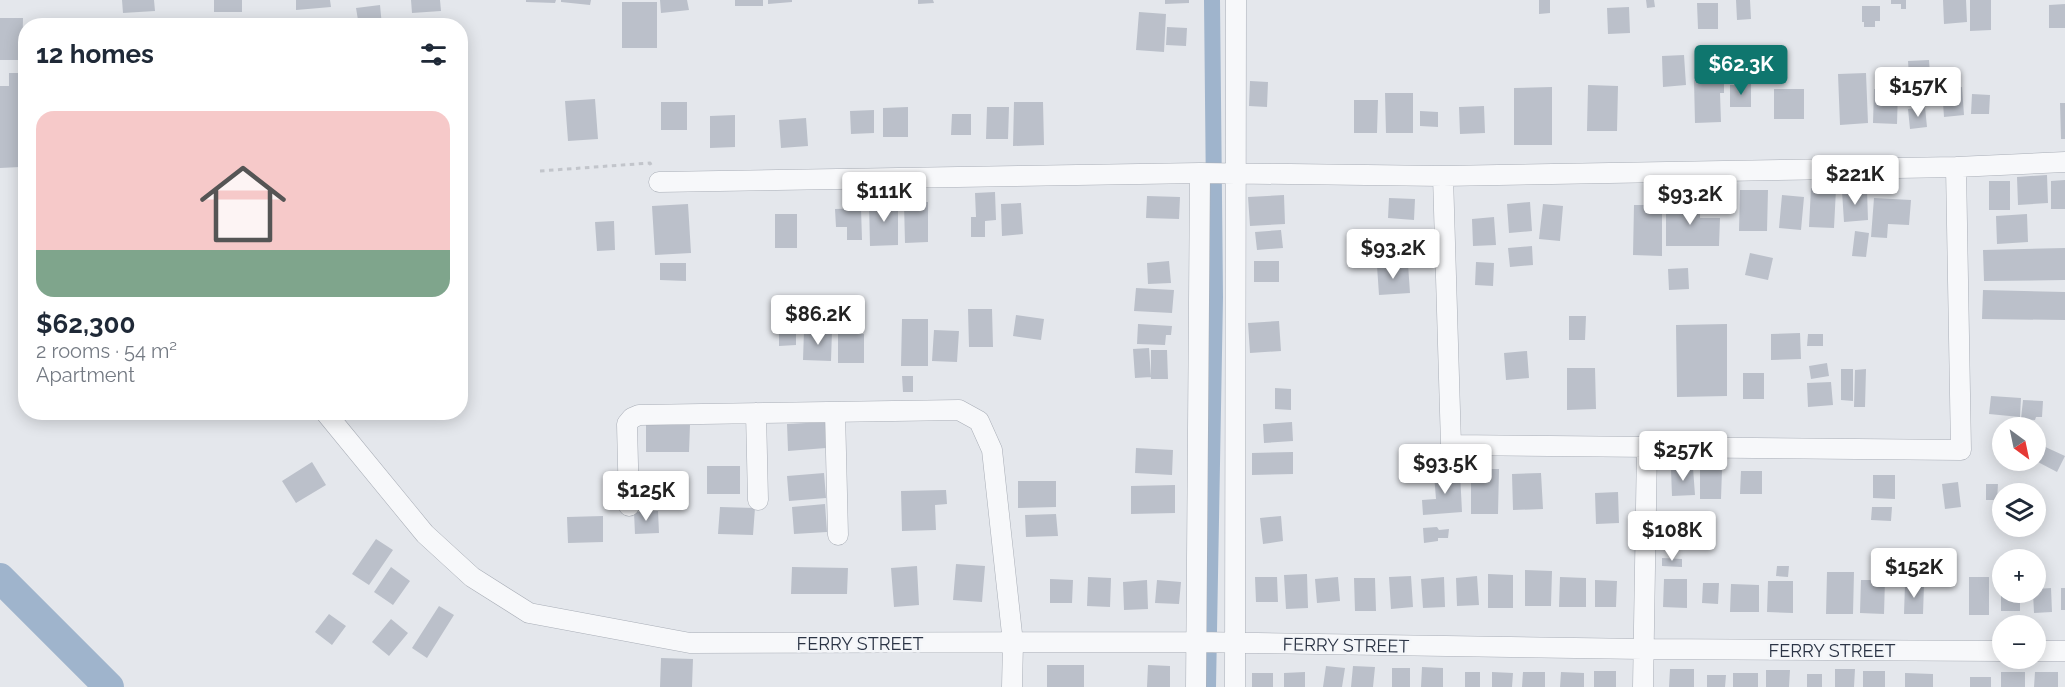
<!DOCTYPE html>
<meta charset="utf-8">
<style>
:root{--surface:#fff;--page:#f2f2f3;--text:#1f2937;--muted:#747a83;--line:#e0e1e3;--accent:#0f766e}
body{margin:0;font-family:Raleway,sans-serif;background:var(--page);color:var(--text);height:100vh;display:flex;flex-direction:column;font-size:22px;white-space:nowrap}
*{box-sizing:border-box;margin:0}
p{font-size:20px;color:var(--muted)}
.icon{flex:none;width:33px;height:33px;fill:none;stroke:currentColor;stroke-width:2;stroke-linecap:round;stroke-linejoin:round}
.map{position:relative;flex:1;overflow:hidden}
.details{position:absolute;left:18px;top:18px;width:450px;height:402px;display:flex;flex-direction:column;background:var(--surface);border-radius:24px;box-shadow:0 3px 15px #0003}
.details>*{flex:none}
.needle{width:39px;rotate:147deg}
.controls{position:absolute;left:1992px;top:417px;display:grid;gap:12px}
.controls a{display:grid;place-items:center;width:54px;height:54px;border-radius:50%;background:var(--surface);box-shadow:0 3px 15px #0003;font-size:30px}
.price{position:absolute;translate:-50% -51px;padding:0 14px;border-radius:6px;background:#fff;color:#222;font-size:20px;line-height:39px;filter:drop-shadow(0 2px 3px #0008)}
.price::after{content:'';position:absolute;left:50%;top:36px;width:18px;height:14px;margin-left:-9px;background:inherit;clip-path:polygon(0 0,100% 0,50% 100%)}
.price.on{background:var(--accent);color:#fff}
ul{padding:0;list-style:none}
li{display:grid;align-content:center;gap:12px;height:318px;padding:0 18px}
li+li{border-top:2px solid var(--line)}
li span{display:grid;place-items:center;height:186px;border-radius:18px;color:#555}
li>.icon{margin-inline-start:auto}
span .icon{width:108px;height:108px;fill:#fffc;stroke-width:1}
li b{font-size:26px}
h2{display:flex;justify-content:space-between;align-items:center;height:72px;padding:0 18px;font-size:26px}
.map>svg:first-child{display:block}
</style>
<div class="map">
<svg width="2065" height="687" viewBox="0 0 2065 687">
<rect width="100%" height="100%" fill="#e4e7ec"/>
<g fill="none" stroke-linecap="round" stroke-linejoin="round">
<path stroke="#9fb4cc" stroke-width="16" d="M1208,687L1215,297L1212,0"/>
<path stroke="#9fb4cc" stroke-width="30" d="M0,578L109,687"/>
</g>
<path fill="#bbc0ca" d="M122,0H154L155,11L123,13Z
M214,0H242V12H214Z
M296,0H330L331,7L296,10Z
M411,0H440L441,11L412,13Z
M526,0H556L555,3L526,2Z
M561,0H591L590,5L561,2Z
M660,0H687L689,10L661,13Z
M735,0H763V6H735Z
M768,0H792V2L768,4Z
M918,0H933L934,3L918,4Z
M1165,0H1189V3L1165,4Z
M1539,0H1550V13L1539,14Z
M1646,0H1654L1655,7L1647,8Z
M1736,0H1750L1751,19L1737,20Z
M1891,0H1906V9H1901V4H1891Z
M1943,0H1966L1967,22L1944,24Z
M1970,0H1991V30L1970,31Z
M622,2H657V48H622Z
M1697,3H1718V29H1698Z
M2065,4V28H2049V5Z
M380,5L382,26H359L356,8Z
M1862,6H1880V21H1875V27H1864V22H1862Z
M1629,7L1630,33L1608,34L1607,8Z
M1139,12L1166,14L1164,52L1136,50Z
M0,18H23L22,60H0Z
M1167,27L1187,28L1186,46L1166,45Z
M1684,55L1686,85L1663,87L1662,56Z
M1929,60L1931,89L1910,91L1908,61Z
M9,73H26V106H20V167L0,168V86H9Z
M1866,73L1868,123L1840,125L1838,74Z
M1724,79V93H1720L1721,122L1695,123L1694,80Z
M1250,81L1268,82L1267,107L1249,106Z
M1741,83H1751V107H1730V85H1741Z
M1588,85L1618,86L1617,131H1587Z
M1552,87V145H1514V88Z
M1962,87L1964,115L1944,117L1942,88Z
M1774,89H1804V119H1774Z
M1874,89L1898,90L1897,124L1873,123Z
M1385,93H1413V133H1386Z
M1972,94L1990,95L1989,114H1971Z
M595,99L598,139L568,141L565,101Z
M1354,100H1378L1377,133H1354Z
M661,102H687V130H661Z
M1014,102H1043L1044,145L1013,146Z
M2060,103H2065V139H2061Z
M1484,106L1485,133L1460,134L1459,107Z
M908,107V137H883V108Z
M987,107H1009L1008,139H986Z
M1925,107L1927,127L1910,129L1908,109Z
M874,110V133L851,134L850,111Z
M1420,111L1438,112V127L1420,126Z
M952,114H971V135H951Z
M735,115V147L710,148V116Z
M806,118L808,146L781,148L779,120Z
M2047,175L2048,203L2018,205L2017,177Z
M2065,180V209H2051V181Z
M1989,181H2010V210H1989Z
M1811,188L1836,189L1834,228L1809,227Z
M1740,190H1768L1767,231H1739Z
M1867,190L1868,220L1844,222L1842,191Z
M995,192L996,220L985,221V237H971V217H976L975,193Z
M1284,195L1285,224L1250,226L1248,197Z
M1782,195L1804,197L1801,230L1779,228Z
M1147,196L1180,197L1179,219L1146,218Z
M1389,198L1415,199L1414,220L1388,218Z
M1874,198L1911,200L1909,225L1888,224L1887,238L1871,237Z
M898,201V245L870,246L869,202Z
M1666,201H1700V218H1720L1719,246H1666Z
M928,202V242L905,243L904,203Z
M1530,202L1532,231L1509,233L1507,204Z
M1021,203L1023,234L1002,236L1001,204Z
M688,204L691,253L655,255L652,206Z
M1543,204L1563,206L1560,241L1539,239Z
M1634,205H1662V256L1633,255Z
M861,208L862,240H847V227H836L835,209Z
M775,214H797V248H775Z
M2027,214L2028,242L1997,244L1996,216Z
M1494,217L1496,245L1473,246L1472,219Z
M614,221L615,250L597,251L595,222Z
M1281,230L1283,248L1257,250L1255,232Z
M1855,231L1869,233L1866,257L1852,256Z
M1405,237V257L1374,258V238Z
M1532,246L1533,265L1510,267L1508,248Z
M2065,248V280L1984,281L1983,250Z
M1750,253L1773,258L1768,280L1745,275Z
M1169,261L1171,283L1148,284L1147,263Z
M1254,261H1279V282H1254Z
M1476,262L1494,263L1493,286L1475,285Z
M660,263H686V281L660,280Z
M1408,264L1410,293L1379,295L1377,266Z
M1688,268L1689,289L1669,290L1668,269Z
M1136,288L1174,290L1172,313L1134,311Z
M1983,290L2065,292V320L1982,319Z
M968,309H992L993,347H969Z
M1016,315L1044,319L1041,340L1013,336Z
M1569,316H1586L1585,340H1569Z
M902,319H928V366H901Z
M1279,321L1281,351L1250,353L1248,323Z
M1138,324L1172,326L1171,335H1166L1165,345L1137,344Z
M1727,324V396L1677,397L1676,325Z
M779,327H796V345L779,346Z
M804,330L832,331L831,361L803,360Z
M934,330L959,331L957,362L932,361Z
M1800,333L1801,359L1771,360V334Z
M838,334H864V363H838Z
M1808,334H1823V346H1807Z
M1149,348L1151,377L1135,378L1133,349Z
M1151,350H1167L1168,379H1151Z
M1527,351L1529,378L1506,380L1504,353Z
M1827,363L1829,376L1811,379L1809,366Z
M1567,368H1595L1596,409L1567,410Z
M1841,369H1853V401L1841,400Z
M1866,369L1865,407H1854L1855,370Z
M1743,373H1764V399H1743Z
M902,376H913V392H903Z
M1831,382L1833,405L1808,407L1807,383Z
M1275,388L1291,389V410L1275,409Z
M1991,396L2021,398L2020,417L1989,414Z
M2023,400L2043,401L2042,417H2036L2035,420L2021,419Z
M825,422L826,448L788,451L787,424Z
M1292,422L1293,441L1264,443L1263,424Z
M646,425H690L689,452H646Z
M2041,445L2065,456L2057,472L2036,461V457Z
M1136,448L1173,450L1172,475L1135,473Z
M1293,452V474L1252,475V453Z
M312,462L326,485L296,503L282,481Z
M707,466H740V494H707Z
M1693,468L1695,495L1672,496L1671,469Z
M1471,469H1499L1498,514H1471Z
M1700,470H1722L1721,499H1700Z
M1741,471H1762V494H1740Z
M1460,472L1462,512L1423,515L1422,500L1436,499L1434,474Z
M824,473L826,498L789,501L787,476Z
M1541,473L1543,509L1513,510L1512,474Z
M1873,475H1895V499L1873,498Z
M651,481L686,482V503L651,502Z
M1018,481H1056V507L1018,508Z
M1958,482L1961,507L1945,509L1942,484Z
M1986,484H1998L1997,500H1986Z
M1175,485V513L1131,514V486Z
M946,490L947,504L935,505L936,530L902,531L901,491Z
M1618,492L1619,523L1596,524L1595,493Z
M825,504L827,532L794,534L792,507Z
M720,507L755,508L753,535L718,534Z
M1872,507H1892L1891,521L1871,520Z
M658,511L659,533L635,534L634,512Z
M1056,514L1058,536L1026,537L1025,515Z
M603,516V542L568,543L567,517Z
M1281,516L1283,541L1263,544L1260,518Z
M1437,527L1439,530L1449,529L1448,538H1438V541L1424,543L1423,528Z
M376,539L393,550L369,585L352,574Z
M1662,558L1682,559V567L1662,566Z
M956,564L985,566L982,602L953,600Z
M917,566L919,605L894,607L891,568Z
M1777,566H1789L1788,577L1776,576Z
M391,567L410,581L393,605L374,592Z
M792,567L848,568L847,594H791Z
M1525,570L1552,571L1551,606H1525Z
M1827,572H1854L1853,614H1826Z
M1307,574L1308,608L1286,609L1284,575Z
M1488,574L1513,575V608H1488Z
M1411,576L1413,607L1391,609L1389,577Z
M1477,576L1479,605L1457,606L1456,578Z
M1088,577L1111,578L1110,607L1087,606Z
M1255,577H1277L1278,602H1256Z
M1338,577L1340,601L1317,603L1315,579Z
M1444,577L1445,607L1423,608L1421,579Z
M1560,577L1586,578V607H1559Z
M1969,577H1989V615H1969Z
M1354,578H1375L1376,611H1355Z
M1050,579L1073,580L1072,603H1050Z
M1664,579H1687V608L1663,607Z
M1147,580L1148,609L1124,610L1123,582Z
M1157,580L1181,582L1179,604L1155,603Z
M1595,580L1617,581L1616,607H1595Z
M1861,580H1885L1884,614L1860,613Z
M1768,581H1793V613L1767,612Z
M1703,583H1719L1718,604L1702,603Z
M1731,584L1759,585V612H1730Z
M1905,584L1924,585L1923,614H1904Z
M2051,588L2052,612L2034,613L2033,592H2036V589Z
M2061,588H2065V610H2061Z
M2001,592H2020V611H2001Z
M439,606L454,615L427,658L412,648Z
M329,614L346,626L332,645L315,632Z
M391,619L408,633L389,656L372,642Z
M661,658L693,659L692,687H660Z
M1047,665H1084V687H1047Z
M1148,665L1170,666V687H1147Z
M1326,666L1345,668L1342,687H1323Z
M1353,666L1375,667L1373,687H1351Z
M1422,667L1443,668V687H1421Z
M1392,668H1410V687H1392Z
M1670,669H1694V687H1669Z
M1835,669H1855L1854,687H1835Z
M1766,670H1790L1789,687H1766Z
M1594,671H1616V687H1594Z
M1863,671H1885V687H1863Z
M1305,672V687H1284V673Z
M1465,672H1480V687H1465Z
M1492,672L1513,673L1512,687H1492Z
M1523,672H1545V687H1522Z
M1561,672L1584,673V687H1560Z
M2001,672H2025V687H2001Z
M2035,672H2058V687H2034Z
M1252,673H1273V687H1252Z
M1733,673H1758V687H1733Z
M1905,673L1933,674V687H1905Z
M1807,674H1822V687H1807Z
M1707,675H1726L1725,687H1707Z
M1970,677H1991V687H1970Z"/>
<g fill="none" stroke-linecap="round" stroke-linejoin="round">
<g stroke="#a9aeb7" stroke-width="21">
<path id="minor" d="M1443,176L1451,445L1961,450L1956,167
M659,182L1200,173L1443,176L1956,167L2065,162
M325,412L425,534L472,577L529,613L690,643L1197,642L1643,649L2002,651
M835,412L838,535
M756,413L758,500
M629,506L627,424L632,418L639,415L959,410L979,421L992,450L1013,643L1012,687
M2036,651H2065
M1196,687L1200,173
M1235,687L1236,0
M1643,687L1647,447"/>
</g>
<path stroke="#c2c5cb" stroke-width="3" stroke-dasharray="4.5 4.5" stroke-linecap="butt" d="M540,171L650,163L652,167"/>
<use href="#minor" stroke="#f7f8fa" stroke-width="20"/>
</g>
<g text-anchor="middle" dominant-baseline="central" stroke-width="5" stroke-linejoin="round" paint-order="stroke">
<g font-size="18" fill="#2b3445" stroke="#f4f6f9">
<text x="860" y="643">FERRY STREET</text>
<text transform="translate(1346 645) rotate(1)">FERRY STREET</text>
<text x="1832" y="650">FERRY STREET</text>
</g>
</g>
</svg>
<div class="controls">
<a><svg class="needle" viewBox="-14 -14 28 28"><path d="M0-13l5 13h-10z" fill="#e53935"/><path d="M0 13l5-13h-10z" fill="#747a83"/></svg></a>
<a><svg class="icon" aria-label="layers" viewBox="0 0 24 24"><path d="M12 4l9 5-9 5-9-5zM3 14l9 5 9-5"/></svg></a>
<a>+</a>
<a>−</a>
</div>
<b class="price on" style="left:1741px;top:96px">$62.3K</b>
<b class="price" style="left:1918px;top:118px">$157K</b>
<b class="price" style="left:1855px;top:206px">$221K</b>
<b class="price" style="left:884px;top:223px">$111K</b>
<b class="price" style="left:1690px;top:226px">$93.2K</b>
<b class="price" style="left:1393px;top:280px">$93.2K</b>
<b class="price" style="left:818px;top:346px">$86.2K</b>
<b class="price" style="left:1683px;top:482px">$257K</b>
<b class="price" style="left:1445px;top:495px">$93.5K</b>
<b class="price" style="left:646px;top:522px">$125K</b>
<b class="price" style="left:1672px;top:562px">$108K</b>
<b class="price" style="left:1914px;top:599px">$152K</b>
<section class="details">
<h2>12 homes<svg class="icon" aria-label="filters" viewBox="0 0 24 24"><path d="M4 7h16M4 17h16"/><circle cx="9" cy="7" r="2"/><circle cx="15" cy="17" r="2"/></svg></h2>
<ul>
<li><span style="background:linear-gradient(#f6c9c9 75%,#7fa58c 0)"><svg class="icon" aria-label="home" viewBox="0 0 24 24"><path d="M3 11l9-7 9 7M6 9v11h12V9"/></svg></span><div><b>$62,300</b><p>2 rooms · 54 m²</p><p>Apartment</p></div></li>
</ul>
</section>
</div>
